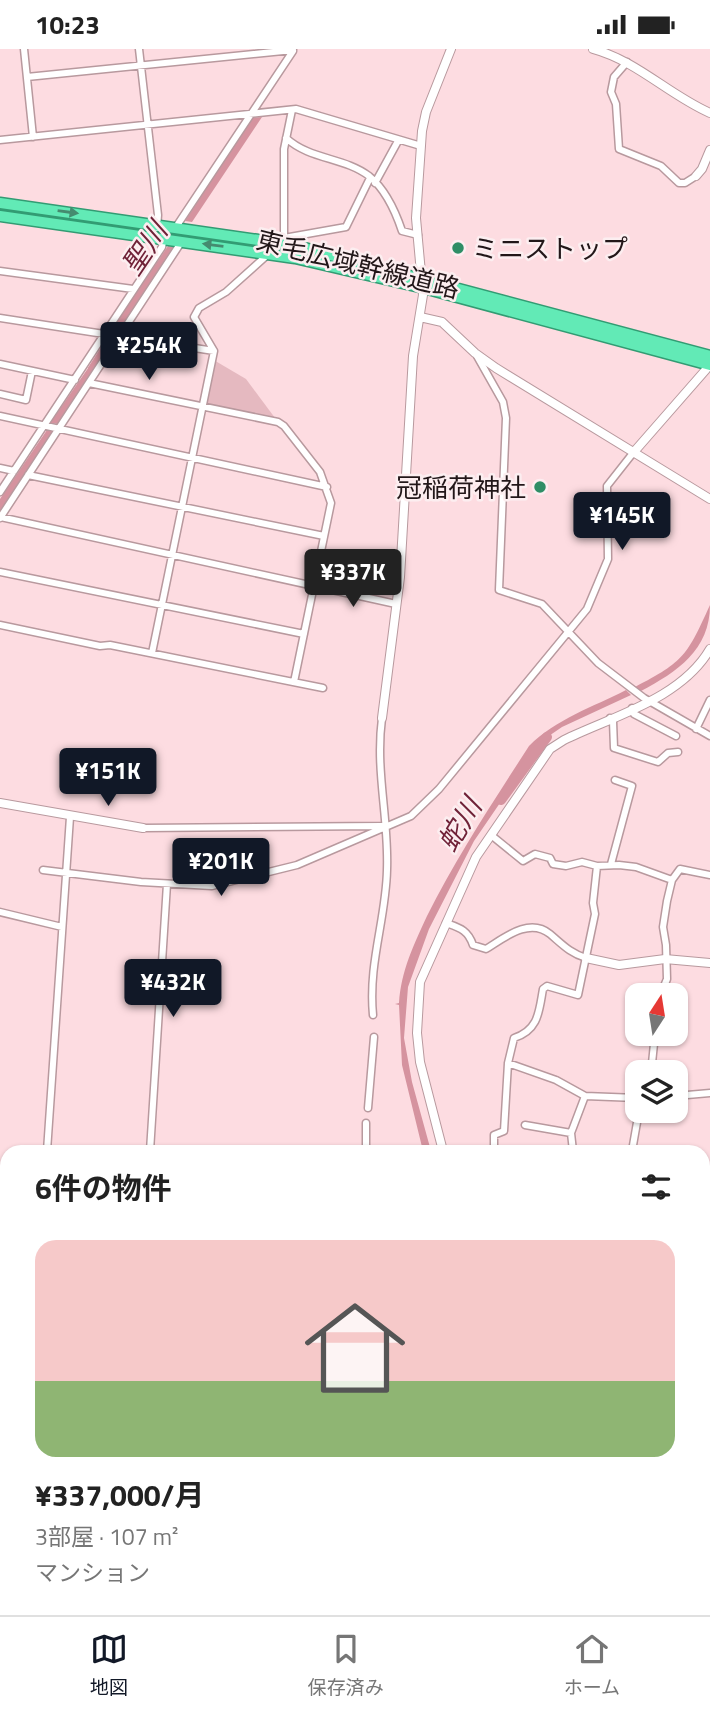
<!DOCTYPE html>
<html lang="ja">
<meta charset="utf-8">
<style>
:root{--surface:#fff;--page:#f6f6f6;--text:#222;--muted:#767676;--line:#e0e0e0;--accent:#111827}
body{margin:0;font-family:"Titillium Web","Noto Sans JP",sans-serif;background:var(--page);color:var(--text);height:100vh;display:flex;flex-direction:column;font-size:26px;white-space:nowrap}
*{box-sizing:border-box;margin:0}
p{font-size:23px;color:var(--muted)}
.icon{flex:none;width:38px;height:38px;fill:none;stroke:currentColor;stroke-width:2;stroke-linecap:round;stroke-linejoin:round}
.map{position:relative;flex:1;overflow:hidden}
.panel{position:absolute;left:0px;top:1096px;width:710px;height:471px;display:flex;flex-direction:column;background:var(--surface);border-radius:21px 21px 0 0;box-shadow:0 2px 5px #0004}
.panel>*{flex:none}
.needle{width:46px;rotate:12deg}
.fabs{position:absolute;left:625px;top:934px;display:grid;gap:14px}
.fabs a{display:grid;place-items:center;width:63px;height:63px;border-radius:14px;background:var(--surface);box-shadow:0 2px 5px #0004;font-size:35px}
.price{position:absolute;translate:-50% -60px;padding:0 16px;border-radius:7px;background:var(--accent);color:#fff;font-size:23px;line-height:46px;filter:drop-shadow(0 2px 4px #0008)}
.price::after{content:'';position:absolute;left:50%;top:42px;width:21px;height:16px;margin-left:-10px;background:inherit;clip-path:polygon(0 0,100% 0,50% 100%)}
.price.current{background:#222;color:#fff}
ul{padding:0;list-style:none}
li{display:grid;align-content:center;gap:14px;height:371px;padding:0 35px}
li+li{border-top:2px solid var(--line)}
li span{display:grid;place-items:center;height:217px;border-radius:21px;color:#555}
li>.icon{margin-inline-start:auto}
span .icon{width:126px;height:126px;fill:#fffc;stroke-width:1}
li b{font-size:30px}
h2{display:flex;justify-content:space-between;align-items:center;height:84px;padding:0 35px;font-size:30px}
.status{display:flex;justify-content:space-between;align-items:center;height:49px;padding:0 35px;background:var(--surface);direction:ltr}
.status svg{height:19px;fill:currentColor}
.tab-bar{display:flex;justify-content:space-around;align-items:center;height:98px;border-top:2px solid var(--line);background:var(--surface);font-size:19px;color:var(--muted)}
.tab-bar a{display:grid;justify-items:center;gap:4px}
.tab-bar .current{color:var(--accent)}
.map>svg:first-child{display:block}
</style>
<div class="status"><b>10:23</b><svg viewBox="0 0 49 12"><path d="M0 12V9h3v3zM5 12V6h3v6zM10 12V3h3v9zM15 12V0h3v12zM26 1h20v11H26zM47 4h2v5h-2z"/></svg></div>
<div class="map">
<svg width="710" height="1566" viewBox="0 0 710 1566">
<rect width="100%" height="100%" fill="#fddce1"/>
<path fill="#e5b9c0" d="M212,310L246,330L278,373L203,358Z"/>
<path fill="#d5939f" d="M262,68L192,173L185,172L252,69Z
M168,197L176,198L120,284L110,282Z
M109,289L116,290L59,375L50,374Z
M47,381L55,382L0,464V450Z
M710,556C710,601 677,623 641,642L635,638C685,612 687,606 710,556Z
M626,641L631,646L562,678L543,691L474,792L429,880L408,938L404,989L412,1033L431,1102H423L402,1016L399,956L395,955L399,954C401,922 414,895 427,867C457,807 493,753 529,697C556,670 593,658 626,641Z"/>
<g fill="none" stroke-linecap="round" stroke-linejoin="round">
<path stroke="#d5939f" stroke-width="2" d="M89,319L103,297
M0,1489L7,1497
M68,1559L75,1566"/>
<path stroke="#d5939f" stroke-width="10" d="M501,751L547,688"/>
<g stroke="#b8999e" stroke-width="9">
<path id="minor" d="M24,0L33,88
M139,0L158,166L157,179
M627,13L614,28L611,43L616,55L619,100L661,117L679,134H685L696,127
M27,28L293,1
M286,89C310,111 344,108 369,127C385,140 396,164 402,182L418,186
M0,91L296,60L421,97
M375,134L398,92
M176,178L293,2
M284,189L346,178L370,129
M0,222L133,240
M0,269L214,302
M477,307L503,353L506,369L499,541L542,555L598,614L644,649L710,687
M0,315L75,331
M89,334L278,373L284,377L320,423L331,454L294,633
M0,345L26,351L32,322
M0,367L327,438
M0,419L14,422
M28,426L324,487
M0,443L162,198L164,189
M0,468L396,555
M0,469L182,192
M0,523L304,585
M0,576L100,597L110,596L323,639
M152,604L214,302L194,268L199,259L226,243L284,191V100L292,61
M632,659L634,665L676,687
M610,669L613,672L614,699L658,713L668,704L678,703
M696,680L710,651
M143,779L382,777
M491,786L523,812L535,805L550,809L553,815L566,817L582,813L597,817L619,816L636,818L672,831
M611,815L632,737L615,731
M43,821L141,833L212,837L297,816L411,767L439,740L587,560L608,510L607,437L633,404
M0,863L62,878
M446,874C460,879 468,881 473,896L486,900C504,889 529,868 550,885C563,896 570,904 586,909
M660,947L667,930L666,896L663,878L667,852L672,831L680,820L710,826
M373,966C368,914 386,870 387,821C389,769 375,722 382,669
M508,1014L556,1031L585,1047L637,1049
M651,1024L655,985
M676,1047L710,1044
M368,1059L374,988
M525,1076L571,1084
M47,1102L70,768
M150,1102L167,835
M366,1102V1074
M494,1102V1086L504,1082L508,1014L514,989C539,981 539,962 543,940L547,937L578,946L595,865L593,854L597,817
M573,1102L571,1084L585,1047
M632,1102L639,1062
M704,1155H710
M704,1218H710"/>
</g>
<g stroke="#b8999e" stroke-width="10">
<path id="tertiary" d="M593,0C637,12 669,46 710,64
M696,127L702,120L710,101
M420,268L442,273L475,304L496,319L710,450
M633,404L710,316
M382,669L400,528L413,307L423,246L416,169L422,82L426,63L451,0
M0,754L143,779
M586,909L619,916L665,910L710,914
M443,1102L420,1013L417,984L420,933L476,808L550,700L564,691C613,667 681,650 710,600
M704,1510L710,1511"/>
</g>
<g stroke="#b8999e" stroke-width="11">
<path id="secondary" d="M0,1178H7
M704,1258L710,1259
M704,1401L710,1358
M667,1566L669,1559"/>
</g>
<g stroke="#329c73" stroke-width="13">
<path id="trunk" d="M0,154L293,196L710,307
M0,167L295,209L424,239L710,316"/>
</g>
<use href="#minor" stroke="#fff" stroke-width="6"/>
<use href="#tertiary" stroke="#fff" stroke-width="8"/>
<use href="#secondary" stroke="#c4f7e3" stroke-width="9"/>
<use href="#trunk" stroke="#62eab6" stroke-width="10"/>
</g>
<defs><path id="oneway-solid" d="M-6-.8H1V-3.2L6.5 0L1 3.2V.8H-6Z" transform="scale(1.75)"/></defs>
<g fill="#458b6f">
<use href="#oneway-solid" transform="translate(68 163) rotate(8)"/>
<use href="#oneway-solid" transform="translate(213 196) rotate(-173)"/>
</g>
<g fill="#2f8e66" stroke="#fceef0" stroke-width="2.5">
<circle cx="458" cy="199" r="7"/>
<circle cx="540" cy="438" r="7"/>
</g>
<g text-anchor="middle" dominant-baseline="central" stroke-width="5" stroke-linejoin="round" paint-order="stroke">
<g font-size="26" fill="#221719" stroke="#fceef0" text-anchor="start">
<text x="472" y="199">ミニストップ</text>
<text x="526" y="438" text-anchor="end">冠稲荷神社</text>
</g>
<g font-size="26" fill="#221719" stroke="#fceef0">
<text transform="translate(358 215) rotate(14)">東毛広域幹線道路</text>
</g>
<g font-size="28" font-style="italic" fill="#702238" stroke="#fceef0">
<text transform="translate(144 199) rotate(-56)">聖川</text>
<text transform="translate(459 775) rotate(-59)">蛇川</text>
</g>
</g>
</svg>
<div class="fabs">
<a><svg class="needle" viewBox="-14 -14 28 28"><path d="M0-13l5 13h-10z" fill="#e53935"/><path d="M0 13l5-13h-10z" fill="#767676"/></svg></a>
<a><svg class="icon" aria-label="layers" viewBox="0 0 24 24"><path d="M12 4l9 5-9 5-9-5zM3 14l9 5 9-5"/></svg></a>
</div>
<b class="price" style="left:149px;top:333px">¥254K</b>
<b class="price" style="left:622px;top:503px">¥145K</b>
<b class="price current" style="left:353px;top:560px">¥337K</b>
<b class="price" style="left:108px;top:759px">¥151K</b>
<b class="price" style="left:221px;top:849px">¥201K</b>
<b class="price" style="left:173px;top:970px">¥432K</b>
<section class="panel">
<h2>6件の物件<svg class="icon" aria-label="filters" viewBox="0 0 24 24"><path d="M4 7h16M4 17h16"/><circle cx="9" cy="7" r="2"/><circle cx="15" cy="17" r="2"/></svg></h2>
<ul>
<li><span style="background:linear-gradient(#f6c9c9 65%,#8fb573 0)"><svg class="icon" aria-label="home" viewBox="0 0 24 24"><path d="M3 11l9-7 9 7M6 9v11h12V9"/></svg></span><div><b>¥337,000/月</b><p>3部屋 · 107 m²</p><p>マンション</p></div></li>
</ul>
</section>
</div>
<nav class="tab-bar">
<a class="current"><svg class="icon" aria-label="map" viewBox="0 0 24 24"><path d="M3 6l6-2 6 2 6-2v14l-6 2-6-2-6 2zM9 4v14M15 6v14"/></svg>地図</a>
<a><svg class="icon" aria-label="saved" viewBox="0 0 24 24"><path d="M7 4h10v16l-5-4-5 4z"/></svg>保存済み</a>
<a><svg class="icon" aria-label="home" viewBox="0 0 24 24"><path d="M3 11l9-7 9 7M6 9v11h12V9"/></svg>ホーム</a>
</nav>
